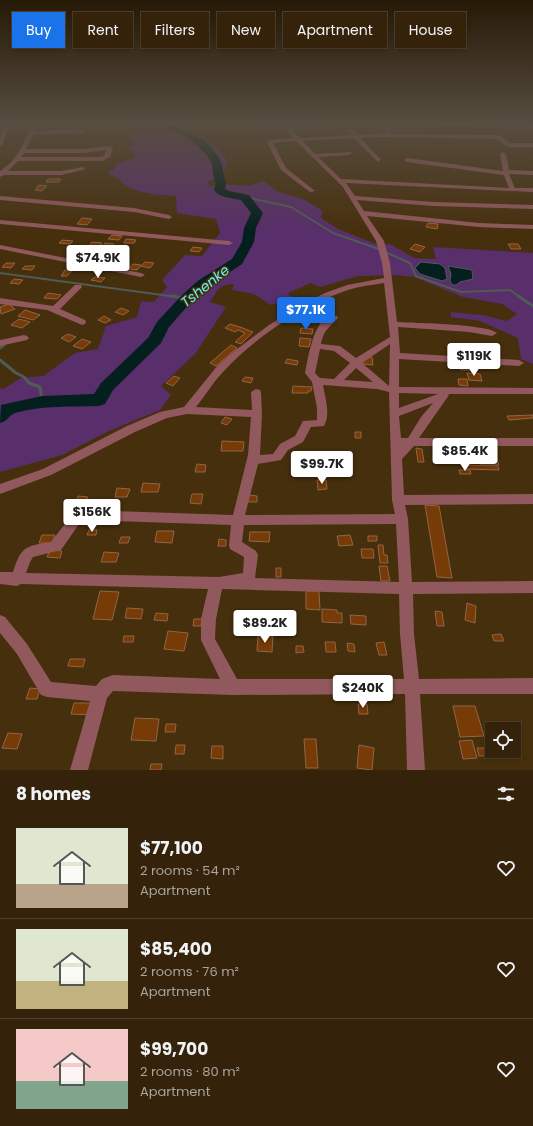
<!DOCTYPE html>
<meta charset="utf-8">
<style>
:root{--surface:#34230a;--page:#3c2b13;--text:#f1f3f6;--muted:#a9a49c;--line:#4e402b;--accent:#1a73e8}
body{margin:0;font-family:Poppins,sans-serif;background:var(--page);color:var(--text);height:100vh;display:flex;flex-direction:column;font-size:15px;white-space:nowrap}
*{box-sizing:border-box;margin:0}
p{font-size:13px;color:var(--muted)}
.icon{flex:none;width:22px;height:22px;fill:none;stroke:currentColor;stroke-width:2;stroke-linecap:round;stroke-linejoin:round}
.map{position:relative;height:770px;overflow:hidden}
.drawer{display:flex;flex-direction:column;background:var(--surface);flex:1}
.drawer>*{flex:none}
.guide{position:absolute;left:12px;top:12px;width:509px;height:36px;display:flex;gap:8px}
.controls{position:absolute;left:485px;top:722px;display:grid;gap:8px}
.controls a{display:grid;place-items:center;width:36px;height:36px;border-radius:0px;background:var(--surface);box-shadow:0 2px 6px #0003,0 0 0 1px var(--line);font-size:20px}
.price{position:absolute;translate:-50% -34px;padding:0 9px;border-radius:4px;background:#fff;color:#222;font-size:13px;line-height:26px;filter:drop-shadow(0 1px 2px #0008)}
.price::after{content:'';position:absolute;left:50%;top:24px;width:12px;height:9px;margin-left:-6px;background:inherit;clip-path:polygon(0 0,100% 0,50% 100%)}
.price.on{background:var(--accent);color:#fff}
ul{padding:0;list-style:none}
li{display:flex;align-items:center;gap:12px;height:100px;padding:0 16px}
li+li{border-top:1px solid var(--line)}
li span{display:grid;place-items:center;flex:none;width:112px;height:80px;border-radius:0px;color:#555}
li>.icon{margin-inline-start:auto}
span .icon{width:48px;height:48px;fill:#fffc;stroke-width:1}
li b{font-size:17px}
h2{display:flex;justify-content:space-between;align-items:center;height:48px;padding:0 16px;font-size:17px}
.pill{padding:0 14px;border-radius:0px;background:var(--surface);box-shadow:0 2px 6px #0003,0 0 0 1px var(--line);font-size:14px;line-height:36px}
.pill.on{background:var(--accent);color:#fff}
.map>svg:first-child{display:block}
</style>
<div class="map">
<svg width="533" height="770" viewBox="0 0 533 770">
<rect width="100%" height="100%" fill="#462f0d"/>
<path fill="#582e6b" d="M118,124H178L206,138L225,156L226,164L223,178L207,181L210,186L222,184L248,186L264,181L276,191L303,199L323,211L321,218L338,229L376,244L380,245L390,244L414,258L436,259L433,247L533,253V364L521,359L518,338L480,321L451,317V312L482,315L507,321L517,314L502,304L463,297L414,277L396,275L358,276L320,287L311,283L288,293L292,298L271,305L254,294L232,290L234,284C219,284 218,290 210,302L226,307L195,354L161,386L171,395L160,410L109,431L62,455L0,472V388L3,389L21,378L43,376L75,353L98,349L106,326L137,317L141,301L154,302L167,287L162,280L185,255L202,256L220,233L216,219L177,213L176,196C160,195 138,194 125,185C118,179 120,178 110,175L109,171L114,170L116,164L135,157V151H127L134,139L129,138L131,135L135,134L142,125L120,126Z"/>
<path fill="#031f1e" stroke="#4f5c55" d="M421,262L440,264L445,268L447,279L442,281L420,274L415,268Z
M448,266L472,270L473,279L460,282L456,285H452L450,280L451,274Z"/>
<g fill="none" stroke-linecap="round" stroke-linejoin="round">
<path stroke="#4f5c55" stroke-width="2" d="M245,197L291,207L333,233L376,248L410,263L416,276L461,292L510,290L520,297
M0,273L177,297"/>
<path stroke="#4f5c55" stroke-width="3" d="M170,296L187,298
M518,296L533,306
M0,348L4,345
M0,360L16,373L24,377L29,383L40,387L42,402"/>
<path fill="#031f1e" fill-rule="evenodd" d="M159,124C181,124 211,139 221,162C224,169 223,176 226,183L225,189L229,191L249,195L263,213L256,228L254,242L242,264L209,286L192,301L169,327L161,343L113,390L105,404L99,406C71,407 42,405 15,413C9,415 8,421 0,423L1,405L42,396L94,394L101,383L148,338L157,322L182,295L199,280L232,259L242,242L244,228L251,213L241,200C232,198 220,198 214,190L216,183C212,176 214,169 211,162C206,151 191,140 181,134C174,130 164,131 159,124Z"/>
</g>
<path fill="#763b07" stroke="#926547" d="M12,126H32L31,128H10Z
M48,179H61L59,182H46Z
M39,185L47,186L42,191L35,190Z
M82,218L92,219L87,225L77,224Z
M428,223L438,224L437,229L426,227Z
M112,235L122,236L119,240L108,239Z
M126,239L136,240L134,243H124Z
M62,240L73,241L70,244L59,243Z
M92,242L102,243L99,247L89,246Z
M105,243L114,244L111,248L102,247Z
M415,244L425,247L420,252L410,249Z
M508,244H518L521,249H511Z
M121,246L128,247L123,252L117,251Z
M193,247L202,248L199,252L190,251Z
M116,260L122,261L116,268L110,267Z
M145,262L154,263L150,268L141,266Z
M6,263H15L11,268L2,267Z
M133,264L141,265L137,270L129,269Z
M25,266H35L32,270L22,269Z
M65,270L72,271L67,276H61Z
M95,277L105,278L101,282L91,280Z
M14,279L23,280L19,284L10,283Z
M48,293L61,295L57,299L44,298Z
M9,304L15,309L1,314L0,307Z
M121,308L129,311L123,315L115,312Z
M25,310L40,315L33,320L18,316Z
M104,316L111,320L105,323L98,320Z
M19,319L30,322L22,328L11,325Z
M230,324L240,327L253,332L241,344L235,342L245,333L238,330L235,332L225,328Z
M301,328L313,329L312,334L300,333Z
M68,334L76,337L69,342L61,338Z
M300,338L311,339L309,347L299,346Z
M82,339L91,342L82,349L73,346Z
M231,345L237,348L216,366L210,363Z
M363,357H372L373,365L363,364Z
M287,359L298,361L297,365L285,363Z
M458,363H468L471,370H461Z
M467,373L480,374L482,381L469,380Z
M174,376L180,378L173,386L166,383Z
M245,377L253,378L251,383L242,381Z
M458,379H467L468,386L459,385Z
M293,386L312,387L311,391H308V393H292Z
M533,415V418L509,420L507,416Z
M225,417L232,419L227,425L221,423Z
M355,432H361V438H355Z
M222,441L244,442L243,451H221Z
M487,446H491L494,456H490Z
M416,448L422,449L424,462H418Z
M478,456H496L499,465H481Z
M197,464L206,465L205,472H195Z
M463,465L498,466L499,470L464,469Z
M459,470H470L471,474H460Z
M317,480H326L327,489L318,490Z
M143,483L160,484L158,492H141Z
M117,488L130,489L127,497H115Z
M192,494H203L201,504L190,503Z
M249,495L257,496V502H248Z
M78,496L88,497L86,501L77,500Z
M425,505L439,506L452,578L437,577Z
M89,530H97L96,535H87Z
M157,531H174L172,543L155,542Z
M250,532H270L269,542L249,541Z
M42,535H55L52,543H39Z
M350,535L353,545L339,546L337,536Z
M368,536H377V541H368Z
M121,537H130L128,543H119Z
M219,539L226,540V546H218Z
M378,545H383L384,555H387L388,563H380Z
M361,549H373L374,558H362Z
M50,550L62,551L60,558L47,557Z
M104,552L119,553L116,562H101Z
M379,566H387L390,581H381Z
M276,568H281V577H276Z
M100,591L119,592L112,620L93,619Z
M306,591H319L320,610L306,609Z
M467,603L476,606L475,623L465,620Z
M127,608L143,609L141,619L125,618Z
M322,609L337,610V613H342V623L322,622Z
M435,611L442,612L444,626H437Z
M156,613L168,614L167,621L154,620Z
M350,615L366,616V625L351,624Z
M235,618H241V627L234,626Z
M194,619H202L201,626H193Z
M168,631L188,633L184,651L164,649Z
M501,634L504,641H494L492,635Z
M124,636H134L133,642H123Z
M258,636H273L272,652L257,651Z
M325,642H335L336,652H326Z
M384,642L387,655H379L376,643Z
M347,643L354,644L355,652L348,651Z
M296,646H303L304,652L296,653Z
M70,659H85L83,667L68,666Z
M30,688L40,689L37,699H26Z
M74,703H95L93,715L71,714Z
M358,704H367L368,714H359Z
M453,706H475L484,736L460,737Z
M135,718L159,719L156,741L131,740Z
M166,724H176L175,732H165Z
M8,733L22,734L17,749L2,748Z
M304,739H316L318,768H306Z
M472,740L477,758L463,759L459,741Z
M176,745H185L184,754H175Z
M359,745L374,748L372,770L357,768Z
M212,746H223V759L211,758Z
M477,748H489L491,756H479Z
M151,764H162L161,770H150Z"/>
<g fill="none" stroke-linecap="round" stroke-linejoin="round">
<path fill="#91585d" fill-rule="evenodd" d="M0,124H21L9,127L3,144L0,146V137L4,127L0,128Z
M31,124H37L34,131L82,129L85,131L82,133L33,135L26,149H83L110,146L113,148L110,157L102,161H18L8,171H61L83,167L86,169L61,175H4L0,177V171C17,161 25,142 31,124ZM106,150L104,156L101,157H21L24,153H83Z
M246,124H267L289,127L341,124L319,128L292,130L300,138L351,135L342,124H348L358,135L388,133L379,124H385L391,132L388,134L496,135L503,137L510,143H533V147H509L496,139L381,137L361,138L380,159L381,160L378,162L354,138L303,141L315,154L351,152L352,153L349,155L318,157L341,179L509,188L504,175L407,162L404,160L407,158L503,171L500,154L503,152L506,154L509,170L533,171V175L509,174L515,188H533V192L346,183L355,196L433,202L533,205V209L433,206L357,200L364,211L479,223L533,225V229L479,227L367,216L384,241L390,263L397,322C414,323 488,324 497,333L492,336L469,332L398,327L400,353L519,360L524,363L519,366L399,359V387L533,388V394H448L449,395L419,438H533V446H414L402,459L404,495L533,494V504L405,505L408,519L412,582L533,581V593L413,594L414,634L419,679L533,678V694H420L425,770H407L405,694L233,695L113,691L107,698L88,770H70L90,701L47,697L41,695L17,654L0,633V615L5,617L27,644L51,682L96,686L102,679L113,675L220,679L201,640V619L208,589L21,584L17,586L0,584V572H13C21,546 26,546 51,542L71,516L83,510L233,515L248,455L251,417L187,414L167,418L135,432L51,475L0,494V484L43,469L127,426L160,412L184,407L218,365L233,352L269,325L307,302L325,293L347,285L384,278L382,263L376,241L343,187L296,141L273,143L286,168L315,191L310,192L281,170L267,142L270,140L293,138L286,130L267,129ZM384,283L390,337L356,358L340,346L321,344C324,329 329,328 338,318L337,316C314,311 308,359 305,373L312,382L317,408V420L303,421L295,436L280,444L273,454L260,455L262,414L261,392L260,390L256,389L251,392L252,410L196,407C206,395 213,382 224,371C255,337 305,304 348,290C360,286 372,285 384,283ZM390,344L389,386L362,363ZM320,349L334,351L350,363L334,379L320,378L315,373ZM356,368L373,382L344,380ZM323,385L377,389L389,392L392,500L395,514L245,515L258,464L281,460L288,450L303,442L311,427L324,426C331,414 325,398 323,385ZM399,393L438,394L399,408ZM433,403L421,417L408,438H401L399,416ZM85,520L231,525L229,545L230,549L244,557L243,573L219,577L26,573L30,562L33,557L61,550L79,524ZM396,524L399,582L255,578L258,555L256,551L242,542L244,525ZM222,589L399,594L400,634L404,679H237L215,639L216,619Z
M441,124H533V128L444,126Z
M0,196L134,208L169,215L172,217L169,219L134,212L0,200Z
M0,220L229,241L233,243L229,245L0,224Z
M0,245L141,273L145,275L141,277L0,249Z
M75,285H81L82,287L60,309L85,320L86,322L85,324L82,325L47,310L0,304V298L53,306Z
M24,335L27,336L29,338L27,340L0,346V340Z"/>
</g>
<linearGradient id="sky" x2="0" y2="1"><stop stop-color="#261a07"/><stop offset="0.53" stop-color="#574d40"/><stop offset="1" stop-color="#574d40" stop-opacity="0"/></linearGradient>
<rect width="533" height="232" fill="url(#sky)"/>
<g text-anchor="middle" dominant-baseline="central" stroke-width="3" stroke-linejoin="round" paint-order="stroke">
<g font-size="14" font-style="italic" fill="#66f0ee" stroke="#462f0d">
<text transform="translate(205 286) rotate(-39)">Tshenke</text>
</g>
</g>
</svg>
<div class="controls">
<a><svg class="icon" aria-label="locate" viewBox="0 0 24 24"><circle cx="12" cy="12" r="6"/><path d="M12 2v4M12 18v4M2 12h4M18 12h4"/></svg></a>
</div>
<b class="price" style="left:98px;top:279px">$74.9K</b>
<b class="price on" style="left:306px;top:331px">$77.1K</b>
<b class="price" style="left:474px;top:377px">$119K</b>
<b class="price" style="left:465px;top:472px">$85.4K</b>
<b class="price" style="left:322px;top:485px">$99.7K</b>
<b class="price" style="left:92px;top:533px">$156K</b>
<b class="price" style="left:265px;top:644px">$89.2K</b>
<b class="price" style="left:363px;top:709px">$240K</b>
<div class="guide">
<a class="pill on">Buy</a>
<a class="pill">Rent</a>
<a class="pill">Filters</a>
<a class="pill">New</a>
<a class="pill">Apartment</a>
<a class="pill">House</a>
</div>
</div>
<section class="drawer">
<h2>8 homes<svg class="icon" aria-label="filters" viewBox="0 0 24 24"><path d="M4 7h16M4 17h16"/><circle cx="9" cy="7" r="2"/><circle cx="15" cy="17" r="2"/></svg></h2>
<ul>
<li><span style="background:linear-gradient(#dfe7d0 70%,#b9a48a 0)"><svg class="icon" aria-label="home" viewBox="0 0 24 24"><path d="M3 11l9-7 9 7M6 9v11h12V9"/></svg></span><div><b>$77,100</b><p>2 rooms · 54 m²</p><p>Apartment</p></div><svg class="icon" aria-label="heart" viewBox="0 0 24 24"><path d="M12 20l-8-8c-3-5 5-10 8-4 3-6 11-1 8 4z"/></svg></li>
<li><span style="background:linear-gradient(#dfe7d0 65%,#c2b280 0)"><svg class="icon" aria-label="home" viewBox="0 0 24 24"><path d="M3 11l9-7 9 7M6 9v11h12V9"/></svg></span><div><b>$85,400</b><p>2 rooms · 76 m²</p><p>Apartment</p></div><svg class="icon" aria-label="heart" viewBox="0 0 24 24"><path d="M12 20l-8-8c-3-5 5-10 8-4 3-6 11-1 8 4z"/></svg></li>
<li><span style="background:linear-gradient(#f6c9c9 65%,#7fa58c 0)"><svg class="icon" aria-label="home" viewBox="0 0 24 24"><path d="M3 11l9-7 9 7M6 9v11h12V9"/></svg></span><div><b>$99,700</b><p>2 rooms · 80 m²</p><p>Apartment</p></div><svg class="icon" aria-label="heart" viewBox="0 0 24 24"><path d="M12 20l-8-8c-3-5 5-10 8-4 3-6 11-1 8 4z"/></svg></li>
</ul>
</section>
